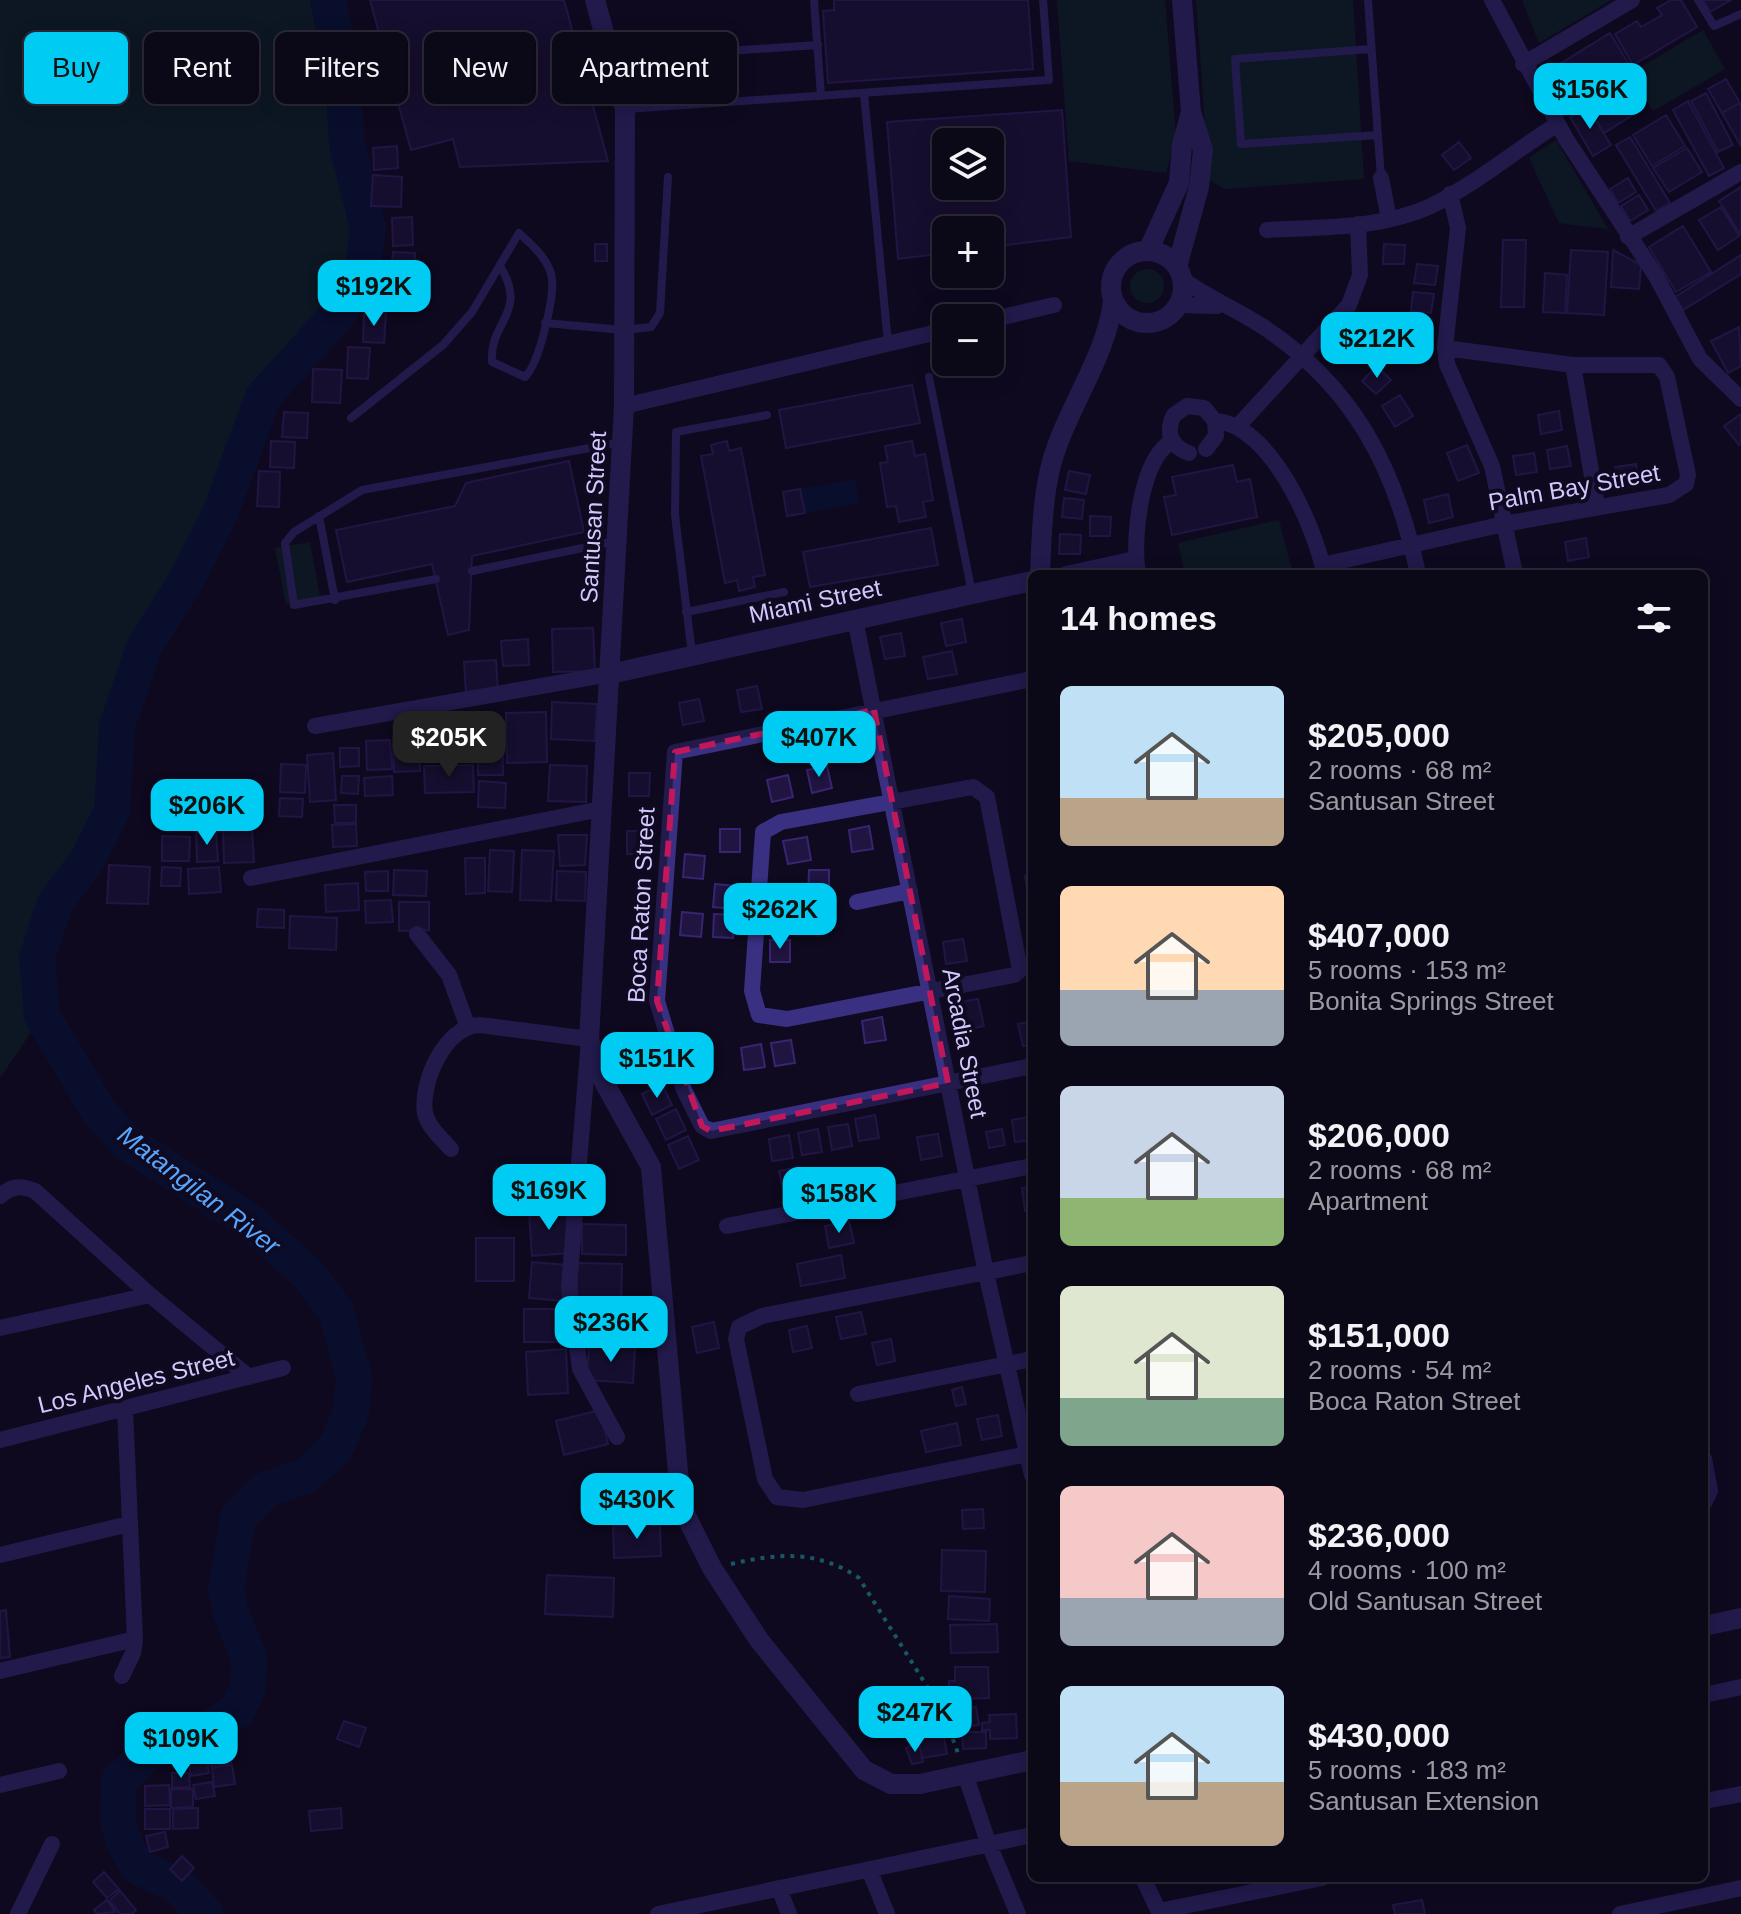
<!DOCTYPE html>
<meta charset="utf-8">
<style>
:root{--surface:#0b0817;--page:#191624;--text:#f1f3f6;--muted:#9a9aa1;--line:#2b2936;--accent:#00cbf3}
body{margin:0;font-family:Helvetica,sans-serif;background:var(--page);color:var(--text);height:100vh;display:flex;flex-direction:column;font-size:30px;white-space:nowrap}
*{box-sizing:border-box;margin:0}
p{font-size:26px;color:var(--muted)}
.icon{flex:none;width:44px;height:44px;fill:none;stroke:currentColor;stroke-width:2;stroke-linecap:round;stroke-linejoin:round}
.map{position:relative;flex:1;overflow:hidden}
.details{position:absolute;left:1028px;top:570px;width:680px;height:1312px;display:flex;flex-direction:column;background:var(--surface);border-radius:12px;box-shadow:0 4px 20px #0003,0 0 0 2px var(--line)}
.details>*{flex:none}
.banner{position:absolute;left:24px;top:32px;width:760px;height:72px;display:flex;gap:16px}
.controls{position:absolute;left:932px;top:128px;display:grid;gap:16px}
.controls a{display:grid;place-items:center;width:72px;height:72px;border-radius:12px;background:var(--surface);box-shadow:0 4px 20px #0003,0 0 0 2px var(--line);font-size:40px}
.price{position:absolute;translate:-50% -68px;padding:0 18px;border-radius:16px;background:var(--accent);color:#111;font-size:26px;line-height:52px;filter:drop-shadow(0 2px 4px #0008)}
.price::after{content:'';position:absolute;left:50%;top:48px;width:24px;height:18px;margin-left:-12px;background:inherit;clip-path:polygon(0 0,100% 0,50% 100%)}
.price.selected{background:#222;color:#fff}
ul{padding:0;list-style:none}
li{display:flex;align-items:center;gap:24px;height:200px;padding:0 32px}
li span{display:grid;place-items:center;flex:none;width:224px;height:160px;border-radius:12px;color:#555}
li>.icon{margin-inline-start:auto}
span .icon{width:96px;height:96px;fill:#fffc;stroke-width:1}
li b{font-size:34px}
h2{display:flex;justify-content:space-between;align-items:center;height:96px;padding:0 32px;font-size:34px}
.tag{padding:0 28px;border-radius:12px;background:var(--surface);box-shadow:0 4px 20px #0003,0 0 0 2px var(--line);font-size:28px;line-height:72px}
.tag.selected{background:var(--accent);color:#111}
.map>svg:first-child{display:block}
</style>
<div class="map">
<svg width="1741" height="1914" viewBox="0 0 1741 1914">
<rect width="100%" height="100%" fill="#0f0a1f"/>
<path fill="#0d2829" d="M0,0H328L343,79L347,145L368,227L362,275L339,313L264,397L219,516L144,647L117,726L112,811L55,903L37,958L42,1016L0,1078Z
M1057,0H1165L1176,137L1166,173L1069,161Z
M1196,0H1353L1364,179L1225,189L1209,180L1211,139H1206Z
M1522,0H1611L1539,43Z
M1703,30L1725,69L1653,111L1631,73Z
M1556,140L1608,229L1559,223L1529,158Z
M1130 286a17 17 0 1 1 34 0a17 17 0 1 1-34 0Z
M1279,520L1293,574H1185L1178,543Z
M310,542L320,597L286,604L275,548Z"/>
<path fill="#04153d" d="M855,479L859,503L805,513L800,489Z"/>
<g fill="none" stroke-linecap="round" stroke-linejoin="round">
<path stroke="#04153d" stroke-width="36" d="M205,1914L179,1886L138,1867L125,1844L118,1822L119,1781L152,1749L193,1738L237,1711L248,1687L249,1657L231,1613L226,1590L238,1518L265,1490L307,1475L336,1447L351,1413L354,1377L336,1311L309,1275L245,1218L130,1145L100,1113L42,1016L37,958L55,903L88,859L112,811L117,726L144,647L187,579L219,516L263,397L339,313L362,275L368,227L347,145L343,79L328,0"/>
</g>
<path fill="#201441" stroke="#382470" stroke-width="2" fill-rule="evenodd" d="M370,0H564L608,161L460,167L453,139L411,150Z
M834,0H1028L1033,69L828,83L823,11L834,10Z
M1671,0H1681L1697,27L1633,65L1615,34L1637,21L1641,27L1662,15L1657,8Z
M1703,0H1731L1710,12Z
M1610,33L1631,68L1622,73L1644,108L1604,133L1583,98L1572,104L1550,70Z
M1726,79L1740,103L1722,113L1708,89Z
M1706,93L1733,145L1718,152L1691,101Z
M1688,101L1724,168L1709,176L1673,110Z
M1740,103L1741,106V146L1722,113Z
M1587,107L1611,145L1593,156L1570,117Z
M1062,110L1071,237L990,247V230H946V253L898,259L887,122ZM946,142H990V186H946Z
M1666,115L1685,146L1652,166L1633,135Z
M1630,137L1670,203L1656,211L1616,145Z
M1459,142L1471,158L1454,170L1442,155Z
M397,146L398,168L374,170L373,148Z
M1687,148L1702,172L1669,192L1653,168Z
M373,175L402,177L401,207L371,206Z
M1628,178L1636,192L1618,203L1610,189Z
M1741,187V235L1719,201Z
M1639,195L1648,210L1630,221L1621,206Z
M1721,207L1739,236L1718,250L1699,220Z
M412,217L413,245L393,246L392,218Z
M1683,226L1711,272L1676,292L1649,247Z
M1503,240H1526L1524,307H1501Z
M595,244H607V261H595Z
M1384,244L1405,245L1404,264H1383Z
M1571,250L1608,252L1604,315L1567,313Z
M1613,250L1641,265L1639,289L1611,287Z
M393,252L415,253L414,278L391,277Z
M1741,255V274L1683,310L1675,297Z
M1417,264L1438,266L1435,285L1414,283Z
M1545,273L1567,275L1565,313L1543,312Z
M384,282H405L404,307L383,306Z
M1413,292L1434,294L1431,313L1411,311Z
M364,313H386L384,343L363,342Z
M1739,327L1741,366L1728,373L1711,341Z
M348,347L370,348L368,379L347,378Z
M1377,366L1391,380L1376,394L1362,381Z
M313,369L342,370L340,403L312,402Z
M912,385L920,423L786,448L779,410Z
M1400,395L1413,416L1395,427L1382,406Z
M1559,411L1562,430L1541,434L1538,415Z
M284,412L308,413L307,438L282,437Z
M1741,414V443L1739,445L1724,426Z
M271,441L295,442L294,468L270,467Z
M727,441L729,451L741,448L765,575L753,577L755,587L739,591L737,580L725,583L701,456L713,454L711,445Z
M912,441L915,456L925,454L933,500L923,502L926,517L899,522L896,506L887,507L880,463L888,462L885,446Z
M1467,445L1479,473L1458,481L1447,453Z
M1567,446L1571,466L1550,469L1547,450Z
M1534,453L1537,472L1516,475L1513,456Z
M569,461L584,532L472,556L469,630L448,635L432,564L347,582L336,530L455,506L466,483Z
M1636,464L1639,483L1619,486L1615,467Z
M1233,465L1237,482L1250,479L1257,517L1172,535L1164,497L1176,495L1172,477Z
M259,471L280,472L279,507L257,506Z
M1069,471L1090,475L1086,494L1065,490Z
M800,489L805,513L787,516L783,492Z
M1448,494L1453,517L1429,523L1424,500Z
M1064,498L1084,500L1082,519L1062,517Z
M1090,516L1111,517L1110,536H1090Z
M931,528L938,565L810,587L803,552Z
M1060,534L1081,535L1080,554H1059Z
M1586,538L1589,557L1568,561L1565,542Z
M962,619L966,642L946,646L941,623Z
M593,628L595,671L553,672L552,629Z
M901,633L905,656L885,659L880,637Z
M528,639L529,665L503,666L501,641Z
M952,651L957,674L928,679L923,657Z
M496,660L498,693L466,694L464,662Z
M757,686L762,709L741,712L737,690Z
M699,699L704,721L683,725L679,703Z
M552,702L597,704L595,741L551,739Z
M546,712L547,762L507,763L506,713Z
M456,718L472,719L471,761L455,760Z
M477,719H502L503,775H478Z
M424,724L451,726L449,762L422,761Z
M419,738L420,771L394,772L393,739Z
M390,740L392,769L367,770L366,741Z
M340,748H359V766L340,767Z
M333,753L336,800L310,802L307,755Z
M281,764L306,765L305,793L280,792Z
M473,765L474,792L425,793L424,766Z
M550,765L587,766L586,802L548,801Z
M827,766L832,788L812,793L807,770Z
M629,773H650L649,796H629Z
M788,775L793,797L772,802L767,780Z
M342,776H359L358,794L341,793Z
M392,776L393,795L365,796L364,778Z
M479,781L506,783L505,808L478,807Z
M280,798L303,799L302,817L279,816Z
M334,805H356V823H335Z
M177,807L201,808L200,827L176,826Z
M356,824L357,846L333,847L332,825Z
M869,826L873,849L852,852L849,830Z
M252,829L254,862L224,863L223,830Z
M720,829H740V852H720Z
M216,831L218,861L197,862L196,832Z
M627,831H648L647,854H627Z
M558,835H587L585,865L560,866Z
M162,836L190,837L189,861H162Z
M807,837L811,860L788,864L783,841Z
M490,850L514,851L512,892L488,891Z
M522,850L554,851L551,901L520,900Z
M685,854L705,856L703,879L683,877Z
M465,858H485V893L466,894Z
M109,865L150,867L148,904L107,903Z
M162,867L181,868L180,886H161Z
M219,867L221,892L189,894L188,869Z
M394,870L427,871L426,896L393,895Z
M809,870H829V901L808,900Z
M388,871V891H366L365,872Z
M557,871L586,872L585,901L556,900Z
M1032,875V898L1029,899L1025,876Z
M358,883L359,910L326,912L325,885Z
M715,884L736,886L734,909L713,907Z
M391,900L393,922L366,923L365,901Z
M399,902H429V930L399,931Z
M258,909L284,910V928L257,927Z
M682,912L703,914L701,937L680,935Z
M714,914L735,915L733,938L713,937Z
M290,916L337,918L336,950L289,948Z
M963,939L967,961L946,964L943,942Z
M770,940H790V962H770Z
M978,999L984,1026L959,1031L954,1003Z
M882,1017L886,1040L865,1043L862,1021Z
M1032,1021V1045L1023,1046L1018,1024Z
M791,1040L795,1063L775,1066L771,1043Z
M761,1044L765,1067L744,1070L741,1048Z
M662,1084L672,1105L652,1115L642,1094Z
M676,1109L686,1130L666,1140L656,1119Z
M875,1115L879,1138L859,1141L855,1119Z
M1032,1116V1140L1015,1142L1012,1120Z
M848,1124L852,1146L832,1150L828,1127Z
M818,1129L822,1152L802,1155L798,1133Z
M1002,1129L1005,1145L989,1148L986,1132Z
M938,1134L942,1156L921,1160L917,1137Z
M789,1135L793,1158L772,1161L769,1139Z
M688,1136L699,1160L679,1169L668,1145Z
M799,1167L804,1189L784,1194L779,1171Z
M1032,1186V1210L1025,1211L1022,1188Z
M566,1208L569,1253L532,1256L529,1211Z
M849,1221L854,1243L829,1248L825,1226Z
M582,1224L626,1225V1255L582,1254Z
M476,1238H514V1281H476Z
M841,1255L845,1278L801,1286L797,1264Z
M532,1262L566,1265L563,1301L529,1298Z
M577,1263L622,1264L621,1304L577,1303Z
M524,1309H560V1342H524Z
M861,1312L866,1334L841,1339L836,1317Z
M625,1315L626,1342L581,1343V1316Z
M714,1322L719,1348L697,1353L692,1327Z
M807,1326L812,1348L793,1352L789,1330Z
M891,1339L895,1361L877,1365L872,1343Z
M589,1345L635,1348L633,1383L587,1380Z
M566,1349L568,1393L528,1395L526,1352Z
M962,1387L966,1404L956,1406L952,1390Z
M600,1410L608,1444L564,1455L556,1421Z
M998,1415L1002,1436L982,1440L977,1419Z
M957,1423L961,1445L926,1452L921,1431Z
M650,1485L651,1519L610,1520L608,1487Z
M983,1509L984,1528L963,1529L962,1510Z
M660,1525L661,1556L614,1558L613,1526Z
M942,1550L986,1551L985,1592L941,1591Z
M547,1575L614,1578L613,1617L545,1614Z
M949,1596L990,1599L989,1621L948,1619Z
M6,1610L10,1657L0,1658V1611Z
M997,1624L998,1652L951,1653L950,1625Z
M955,1667H988L989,1698L949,1699V1681H955Z
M887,1689L922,1690L921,1727L887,1726Z
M976,1707L979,1725L957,1729L954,1711Z
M1016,1714L1017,1738L990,1739V1730H982V1723L990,1722L989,1715Z
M344,1721L366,1728L359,1747L337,1739Z
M942,1726L947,1754L922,1758L917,1730Z
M962,1732H986V1748L963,1749Z
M919,1743L923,1762L912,1764L906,1748Z
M229,1744L231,1764L211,1766L209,1747Z
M206,1755L209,1773L191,1776L188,1759Z
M232,1765L235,1784L214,1787L212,1768Z
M172,1773H189L190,1787L172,1788Z
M212,1782L215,1796L196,1799L193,1785Z
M169,1785L170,1805L145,1806V1786Z
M171,1789H193V1807L171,1808Z
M198,1808V1828L173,1829V1809Z
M341,1808L342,1828L311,1831L309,1811Z
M145,1809H170V1829H145Z
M165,1832L168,1847L150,1852L146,1836Z
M182,1856L194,1868L182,1881L170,1869Z
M104,1872L119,1889L107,1898L93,1882Z
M120,1891L136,1910L132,1914H120L109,1901Z
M107,1900L115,1912L97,1914L94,1910Z
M1422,1900L1425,1914H1395L1393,1905Z"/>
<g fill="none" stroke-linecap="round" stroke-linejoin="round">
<path stroke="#21b9b9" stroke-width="4" stroke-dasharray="4 6" stroke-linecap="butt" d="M731,1564C778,1553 818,1550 859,1578L943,1712L959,1756"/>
<path stroke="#393082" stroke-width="8" d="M814,0L821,96
M1368,0L1381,177
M1698,0L1714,26L1741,14
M1371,49L1235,59L1241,144L1378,135
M666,55L818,45
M864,93L888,343
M626,109L1049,80L1043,0
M545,323L624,330L651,327L660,313L668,177
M929,377L972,593
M351,418L443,345L472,312L519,233C532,245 550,260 552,279C554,299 539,364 525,377L492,362C489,320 529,314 500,266
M319,516L335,600
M472,571L616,541
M436,579L294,605L285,543L294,532L362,490L622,442
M686,612L784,592
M692,654L675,515L676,432L767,415"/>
<path stroke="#393082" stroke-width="16" d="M1492,0L1566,139L1656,276L1700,359L1741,399
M1523,64L1632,0
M1381,178L1389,219
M1450,194L1458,228L1445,348L1447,364L1492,466L1515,574
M1267,230C1321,227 1381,229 1431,206C1472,186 1511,154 1550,129
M1628,237L1741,172
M1182,279C1208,298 1236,309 1262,326C1354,386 1396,469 1418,574
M1179,305L1217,306
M990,320L1054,305
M1573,365L1597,506
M624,406L946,330
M1215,421C1270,424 1314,525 1324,572
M1239,425L1349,305L1360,275L1358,224
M1189,453C1171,447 1165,432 1174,415L1187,406L1204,408L1215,421L1216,436L1206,449
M1323,565L1504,524L1669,495L1686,484L1688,475L1667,377L1659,365H1573L1445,348
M1066,574L1135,559
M1138,574C1132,540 1140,460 1172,441
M855,619L986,1273L1032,1475
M1032,679L675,752L657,1001L684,1090L702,1126L711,1131L1032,1066
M315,726L610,674
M973,787L987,797L1020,970L1014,975L787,1019L759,1015L752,991L763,832L781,822Z
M251,878L601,809
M857,902L910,891
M417,934L449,975L467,1025
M451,1149C442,1139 428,1127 425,1113C420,1082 446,1025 480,1025L589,1039L569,1287L580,1369L617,1437
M0,1196C12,1186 20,1185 35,1191L150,1295L249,1377
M727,1226L1032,1166
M1032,1263L762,1316L739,1327L736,1339L765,1479L777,1497L803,1500L1032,1453
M0,1328L150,1295
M858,1394L1032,1359
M0,1440L283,1368
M1704,1459L1710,1491L1704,1503
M0,1555L129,1524
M0,1671L135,1639
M122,1676L133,1653L135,1639L125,1409
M1704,1695L1741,1687
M965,1774L988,1842L1018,1914
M0,1785L59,1771
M1704,1801L1741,1794
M869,1869L887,1914
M1143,1878L1160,1914
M779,1888L789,1914
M1159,1911L1322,1878
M18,1914L52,1844
M658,1914L1032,1835
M1620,1914L1741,1888"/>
<path stroke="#393082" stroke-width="20" d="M595,0L625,109L624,406L589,1039L598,1071L651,1167L681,1506L712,1568L759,1640L864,1770L891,1784H920L1032,1760
M1111 287a36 36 0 1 1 72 0a36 36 0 1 1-72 0Z
M1148,251L1179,183L1182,145L1191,112
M1177,267L1199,187L1203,150L1191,112L1182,0
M1040,574C1042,532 1042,486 1057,446C1075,397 1106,353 1113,302
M610,674L1032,581
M1704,1626L1741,1618"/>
</g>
<path d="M0 0H1741V1914H0ZM874,710L948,1083L711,1131L702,1126L657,1001L675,752Z" fill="#0f0a1f" fill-opacity=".55" fill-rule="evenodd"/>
<path fill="none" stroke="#c2185b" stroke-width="6" stroke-dasharray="16 10" stroke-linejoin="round" d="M874,710L948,1083L711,1131L702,1126L657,1001L675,752Z"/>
<g text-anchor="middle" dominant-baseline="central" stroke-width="8" stroke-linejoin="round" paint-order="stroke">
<g font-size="24" fill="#d2c8ff" stroke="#0f0a1f">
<text transform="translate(1574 487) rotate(-10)">Palm Bay Street</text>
<text transform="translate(593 517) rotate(-87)">Santusan Street</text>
<text transform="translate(815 601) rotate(-12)">Miami Street</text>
<text transform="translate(641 905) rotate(-87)">Boca Raton Street</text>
<text transform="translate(965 1043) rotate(79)">Arcadia Street</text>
<text transform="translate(136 1381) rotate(-14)">Los Angeles Street</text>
</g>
<g font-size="26" font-style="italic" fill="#56a6ff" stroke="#0f0a1f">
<text transform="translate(199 1190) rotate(37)">Matangilan River</text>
</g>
</g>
</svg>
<div class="controls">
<a><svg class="icon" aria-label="layers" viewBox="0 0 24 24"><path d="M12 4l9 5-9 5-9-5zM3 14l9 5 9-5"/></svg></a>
<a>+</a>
<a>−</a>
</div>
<b class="price" style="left:1590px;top:131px">$156K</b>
<b class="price" style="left:374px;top:328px">$192K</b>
<b class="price" style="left:1377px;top:380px">$212K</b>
<b class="price selected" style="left:449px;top:779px">$205K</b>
<b class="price" style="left:819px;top:779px">$407K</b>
<b class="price" style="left:207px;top:847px">$206K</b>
<b class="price" style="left:780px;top:951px">$262K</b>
<b class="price" style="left:657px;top:1100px">$151K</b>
<b class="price" style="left:549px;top:1232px">$169K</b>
<b class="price" style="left:839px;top:1235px">$158K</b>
<b class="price" style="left:611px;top:1364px">$236K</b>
<b class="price" style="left:637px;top:1541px">$430K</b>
<b class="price" style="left:915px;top:1754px">$247K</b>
<b class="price" style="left:181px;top:1780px">$109K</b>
<div class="banner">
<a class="tag selected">Buy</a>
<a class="tag">Rent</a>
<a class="tag">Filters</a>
<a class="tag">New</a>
<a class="tag">Apartment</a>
</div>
<section class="details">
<h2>14 homes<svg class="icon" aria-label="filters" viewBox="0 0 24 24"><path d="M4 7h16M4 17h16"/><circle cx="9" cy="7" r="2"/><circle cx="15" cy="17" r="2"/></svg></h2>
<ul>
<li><span style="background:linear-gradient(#bfe0f5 70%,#b9a48a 0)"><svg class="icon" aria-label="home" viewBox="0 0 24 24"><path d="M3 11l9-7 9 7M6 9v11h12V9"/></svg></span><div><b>$205,000</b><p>2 rooms · 68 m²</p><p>Santusan Street</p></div></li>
<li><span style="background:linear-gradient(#ffd9b3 65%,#9aa5b1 0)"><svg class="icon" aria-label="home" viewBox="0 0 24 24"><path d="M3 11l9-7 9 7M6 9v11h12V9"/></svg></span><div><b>$407,000</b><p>5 rooms · 153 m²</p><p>Bonita Springs Street</p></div></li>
<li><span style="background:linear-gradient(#c9d6e8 70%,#8fb573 0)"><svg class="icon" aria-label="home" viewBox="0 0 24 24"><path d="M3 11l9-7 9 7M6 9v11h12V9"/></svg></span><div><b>$206,000</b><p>2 rooms · 68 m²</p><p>Apartment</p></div></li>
<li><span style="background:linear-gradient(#dfe7d0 70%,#7fa58c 0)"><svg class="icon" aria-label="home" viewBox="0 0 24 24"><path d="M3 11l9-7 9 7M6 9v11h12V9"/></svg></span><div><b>$151,000</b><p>2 rooms · 54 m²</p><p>Boca Raton Street</p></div></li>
<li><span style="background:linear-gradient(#f6c9c9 70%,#9aa5b1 0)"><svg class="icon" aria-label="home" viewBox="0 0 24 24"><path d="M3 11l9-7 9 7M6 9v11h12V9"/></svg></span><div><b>$236,000</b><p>4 rooms · 100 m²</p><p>Old Santusan Street</p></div></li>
<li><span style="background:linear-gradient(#bfe0f5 60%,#b9a48a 0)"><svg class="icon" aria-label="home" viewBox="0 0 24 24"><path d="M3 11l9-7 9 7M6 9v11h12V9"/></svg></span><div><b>$430,000</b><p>5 rooms · 183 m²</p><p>Santusan Extension</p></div></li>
</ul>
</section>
</div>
